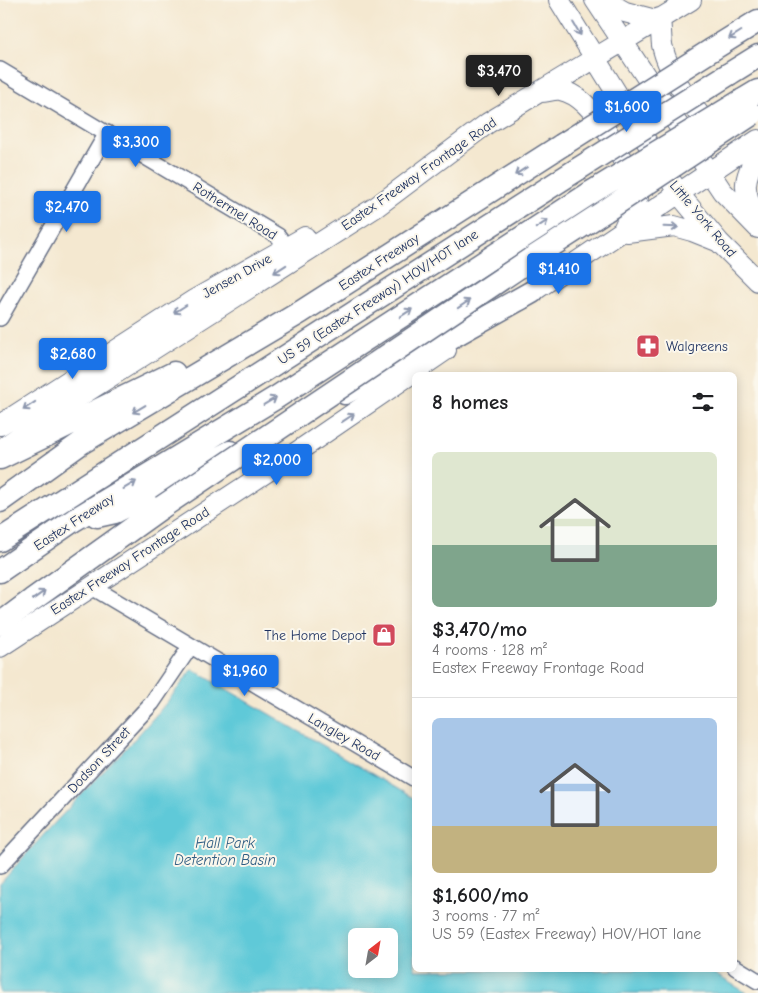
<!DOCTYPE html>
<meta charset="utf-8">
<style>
:root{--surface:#fff;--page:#f6f6f6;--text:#202124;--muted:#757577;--line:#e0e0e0;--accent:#1a73e8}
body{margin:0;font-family:"Comic Neue",sans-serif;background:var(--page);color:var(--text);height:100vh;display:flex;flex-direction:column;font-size:19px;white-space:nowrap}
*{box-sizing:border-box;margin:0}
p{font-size:16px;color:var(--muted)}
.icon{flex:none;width:28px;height:28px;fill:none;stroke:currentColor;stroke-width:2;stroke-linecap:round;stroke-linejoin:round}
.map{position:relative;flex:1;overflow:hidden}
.panel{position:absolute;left:412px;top:372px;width:325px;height:600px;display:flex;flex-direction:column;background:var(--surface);border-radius:8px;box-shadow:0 2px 12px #0003}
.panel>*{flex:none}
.needle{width:32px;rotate:31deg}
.buttons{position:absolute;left:348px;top:928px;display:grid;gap:10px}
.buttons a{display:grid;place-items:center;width:50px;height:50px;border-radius:8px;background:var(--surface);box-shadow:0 2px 12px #0003;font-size:25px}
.price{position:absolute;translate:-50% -42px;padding:0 11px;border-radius:5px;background:var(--accent);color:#fff;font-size:16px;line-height:32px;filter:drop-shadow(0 1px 2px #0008)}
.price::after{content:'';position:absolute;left:50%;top:30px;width:15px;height:11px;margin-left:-8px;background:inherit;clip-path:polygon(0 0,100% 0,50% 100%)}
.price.on{background:#222;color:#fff}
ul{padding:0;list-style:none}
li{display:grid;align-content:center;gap:10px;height:265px;padding:0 20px}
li+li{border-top:1px solid var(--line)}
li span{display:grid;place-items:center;height:155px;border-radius:8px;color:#555}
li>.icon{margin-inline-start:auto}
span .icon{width:90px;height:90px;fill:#fffc;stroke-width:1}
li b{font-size:21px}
h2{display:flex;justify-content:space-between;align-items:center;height:60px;padding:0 20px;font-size:21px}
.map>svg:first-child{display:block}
</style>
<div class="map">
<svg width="758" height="993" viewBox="0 0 758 993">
<rect width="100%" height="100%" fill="#fbf7ec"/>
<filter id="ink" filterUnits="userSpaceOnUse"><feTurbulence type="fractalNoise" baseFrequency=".02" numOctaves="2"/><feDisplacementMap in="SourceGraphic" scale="10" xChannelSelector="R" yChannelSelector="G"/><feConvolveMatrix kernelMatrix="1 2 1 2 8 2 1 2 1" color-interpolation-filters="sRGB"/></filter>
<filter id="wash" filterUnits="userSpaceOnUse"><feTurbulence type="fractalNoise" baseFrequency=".0096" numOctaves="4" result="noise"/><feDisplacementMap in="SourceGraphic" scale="20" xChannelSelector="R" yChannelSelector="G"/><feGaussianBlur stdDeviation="1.12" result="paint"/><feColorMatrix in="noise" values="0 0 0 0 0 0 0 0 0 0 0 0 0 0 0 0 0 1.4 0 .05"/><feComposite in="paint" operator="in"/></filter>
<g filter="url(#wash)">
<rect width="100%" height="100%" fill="#f4e8d0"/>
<path fill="#5ec9d8" stroke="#3c7c9b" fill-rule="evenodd" d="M192,669L415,799V970H708L747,993H0V884C32,846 66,811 100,775C133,741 165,708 192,669ZM356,936H389V969H356Z"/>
</g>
<g filter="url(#ink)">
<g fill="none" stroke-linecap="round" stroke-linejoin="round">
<g stroke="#677086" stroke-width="18">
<path id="minor" d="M0,70L278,236L287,248
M0,318L107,133
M92,587L415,779
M0,866L152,703L190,647
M735,967L758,981"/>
</g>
<g stroke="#677086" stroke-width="22">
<path id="major" d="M559,0L679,194L719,242L758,281
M595,0L722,191L758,228
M604,0L625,12L655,20
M660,18C661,26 661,36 662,45C668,73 695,115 718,133
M541,92C547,92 554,89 560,90C597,97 627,165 638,197L622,232
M757,219C741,187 743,183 758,151
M627,232L674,226L692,231L717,241
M520,300L758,140
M0,425L194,300L305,237
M0,450L47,417L376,207L488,123L691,0
M0,647L285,460L446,350"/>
</g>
<g stroke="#677086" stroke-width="25">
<path id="highway" d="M713,49L758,21
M729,74L758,56
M743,100L758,91
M531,259L605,211
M345,393L416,357L532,292
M0,458L174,373
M0,501L81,443L301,312L562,145
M97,516L115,512L230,452
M0,540L578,169
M0,571L74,520L277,397L592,192
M0,624L32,600L162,507"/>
</g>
<use href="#minor" stroke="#fff" stroke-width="15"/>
<use href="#major" stroke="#fff" stroke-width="20"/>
<use href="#highway" stroke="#fff" stroke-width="22"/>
<g stroke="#677086" stroke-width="25" stroke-linecap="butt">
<path id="highway-bridge" d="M562,145L713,49
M578,169L729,74
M592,192L743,100
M605,211L752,114
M162,507L531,259"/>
</g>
<use href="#highway-bridge" stroke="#fff" stroke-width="22"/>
</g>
<defs><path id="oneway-shaft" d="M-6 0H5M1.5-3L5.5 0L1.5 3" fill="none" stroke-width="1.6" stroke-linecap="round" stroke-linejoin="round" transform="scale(1.25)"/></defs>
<g stroke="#8d97ae">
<use href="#oneway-shaft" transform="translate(577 29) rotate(59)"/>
<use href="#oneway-shaft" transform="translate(735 35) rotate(148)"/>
<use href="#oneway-shaft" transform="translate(521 171) rotate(147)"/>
<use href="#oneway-shaft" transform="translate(542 224) rotate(-33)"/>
<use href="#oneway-shaft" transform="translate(671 227) rotate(2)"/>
<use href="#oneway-shaft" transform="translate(280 269) rotate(147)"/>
<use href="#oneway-shaft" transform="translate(464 304) rotate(-34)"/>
<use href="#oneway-shaft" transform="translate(180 309) rotate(148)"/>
<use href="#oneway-shaft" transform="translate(406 313) rotate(-33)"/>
<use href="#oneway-shaft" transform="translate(270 401) rotate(-31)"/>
<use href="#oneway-shaft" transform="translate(29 406) rotate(146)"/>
<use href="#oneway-shaft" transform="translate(139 409) rotate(149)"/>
<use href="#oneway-shaft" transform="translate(348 418) rotate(-34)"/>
<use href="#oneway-shaft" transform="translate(130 485) rotate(-31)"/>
<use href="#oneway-shaft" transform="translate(39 595) rotate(-36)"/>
</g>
</g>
<defs>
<g id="pharmacy-square" transform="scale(1.25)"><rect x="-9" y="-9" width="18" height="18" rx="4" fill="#d1495b" stroke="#fbf7ec"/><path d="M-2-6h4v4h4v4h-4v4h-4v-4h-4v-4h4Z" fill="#fff"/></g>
<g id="shop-square" transform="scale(1.25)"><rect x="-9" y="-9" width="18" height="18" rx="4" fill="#d1495b" stroke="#fbf7ec"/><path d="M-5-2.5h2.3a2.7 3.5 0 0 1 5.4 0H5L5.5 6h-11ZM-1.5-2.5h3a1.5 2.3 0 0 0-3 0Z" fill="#fff"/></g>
</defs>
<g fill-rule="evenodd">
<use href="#pharmacy-square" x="648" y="346"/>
<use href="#shop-square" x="384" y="635"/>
</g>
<g text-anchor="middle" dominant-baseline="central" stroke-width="4" stroke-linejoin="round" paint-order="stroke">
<g font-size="14" fill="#1b2f5e" stroke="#fbf7ec">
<text transform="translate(419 174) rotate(-35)">Eastex Freeway Frontage Road</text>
<text transform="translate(235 211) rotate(32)">Rothermel Road</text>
<text transform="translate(703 219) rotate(50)">Little York Road</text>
<text transform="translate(379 262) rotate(-33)">Eastex Freeway</text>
<text transform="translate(237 276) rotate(-29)">Jensen Drive</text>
<text transform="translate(378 297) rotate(-33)">US 59 (Eastex Freeway) HOV/HOT lane</text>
<text transform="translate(74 522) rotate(-33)">Eastex Freeway</text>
<text transform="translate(130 561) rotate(-33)">Eastex Freeway Frontage Road</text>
<text transform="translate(344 737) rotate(30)">Langley Road</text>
<text transform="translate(99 760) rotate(-47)">Dodson Street</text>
</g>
<g font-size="14" fill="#1b2f5e" stroke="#fbf7ec" text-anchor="start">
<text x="666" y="346">Walgreens</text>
<text x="366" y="635" text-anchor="end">The Home Depot</text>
</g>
<g font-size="15" font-style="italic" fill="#2f5d83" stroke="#fbf7ec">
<text x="225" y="843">Hall Park<tspan x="225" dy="17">Detention Basin</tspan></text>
</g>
</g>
</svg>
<div class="buttons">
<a><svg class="needle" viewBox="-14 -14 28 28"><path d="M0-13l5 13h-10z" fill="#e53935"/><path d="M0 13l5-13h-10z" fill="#757577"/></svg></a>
</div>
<b class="price on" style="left:499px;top:97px">$3,470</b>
<b class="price" style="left:627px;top:133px">$1,600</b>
<b class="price" style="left:136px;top:168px">$3,300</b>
<b class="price" style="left:67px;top:233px">$2,470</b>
<b class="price" style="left:559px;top:295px">$1,410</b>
<b class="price" style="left:73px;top:380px">$2,680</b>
<b class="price" style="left:277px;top:486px">$2,000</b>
<b class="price" style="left:245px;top:697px">$1,960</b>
<section class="panel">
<h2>8 homes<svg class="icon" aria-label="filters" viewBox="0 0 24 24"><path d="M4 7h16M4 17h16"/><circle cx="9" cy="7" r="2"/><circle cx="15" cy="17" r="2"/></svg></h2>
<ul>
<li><span style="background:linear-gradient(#dfe7d0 60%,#7fa58c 0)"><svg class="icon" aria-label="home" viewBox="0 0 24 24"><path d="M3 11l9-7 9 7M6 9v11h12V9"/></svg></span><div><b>$3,470/mo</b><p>4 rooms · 128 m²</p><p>Eastex Freeway Frontage Road</p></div></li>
<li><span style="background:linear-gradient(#a9c7e8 70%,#c2b280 0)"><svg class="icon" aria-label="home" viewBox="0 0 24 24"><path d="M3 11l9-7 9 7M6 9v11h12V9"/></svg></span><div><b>$1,600/mo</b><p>3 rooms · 77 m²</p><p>US 59 (Eastex Freeway) HOV/HOT lane</p></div></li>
</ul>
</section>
</div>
